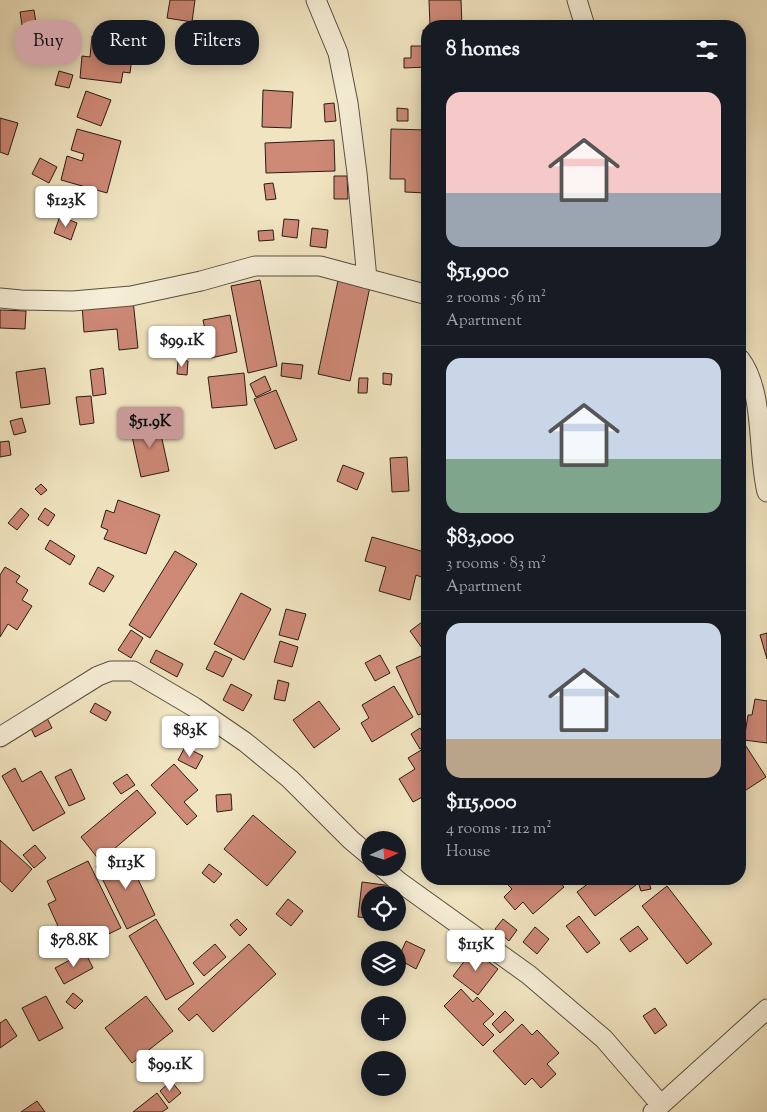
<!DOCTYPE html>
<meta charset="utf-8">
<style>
:root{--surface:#171b24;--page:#20242c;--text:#f1f3f6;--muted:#9ea1a6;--line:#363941;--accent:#c59692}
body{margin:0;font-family:"Sorts Mill Goudy",serif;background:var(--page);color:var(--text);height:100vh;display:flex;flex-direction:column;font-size:19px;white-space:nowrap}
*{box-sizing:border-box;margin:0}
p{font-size:16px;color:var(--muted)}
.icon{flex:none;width:28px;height:28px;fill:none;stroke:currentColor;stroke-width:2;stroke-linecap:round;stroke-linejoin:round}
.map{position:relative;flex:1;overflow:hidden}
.side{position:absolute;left:421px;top:20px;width:325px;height:865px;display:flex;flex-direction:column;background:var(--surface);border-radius:20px;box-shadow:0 2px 12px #0003}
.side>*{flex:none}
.banner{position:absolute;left:15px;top:20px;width:331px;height:45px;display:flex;gap:10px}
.needle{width:32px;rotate:86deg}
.buttons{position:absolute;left:361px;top:831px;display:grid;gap:10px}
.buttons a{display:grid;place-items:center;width:45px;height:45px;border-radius:50%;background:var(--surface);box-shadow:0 2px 12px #0003;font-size:25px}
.price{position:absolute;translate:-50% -42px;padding:0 11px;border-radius:5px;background:#fff;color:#222;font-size:16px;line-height:32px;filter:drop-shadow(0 1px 2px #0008)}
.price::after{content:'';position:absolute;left:50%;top:30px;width:15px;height:11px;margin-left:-8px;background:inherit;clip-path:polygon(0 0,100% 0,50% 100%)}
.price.on{background:var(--accent);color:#111}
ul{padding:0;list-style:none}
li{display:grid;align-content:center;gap:10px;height:265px;padding:0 25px}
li+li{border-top:1px solid var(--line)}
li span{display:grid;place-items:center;height:155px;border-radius:15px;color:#555}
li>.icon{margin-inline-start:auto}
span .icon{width:90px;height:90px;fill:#fffc;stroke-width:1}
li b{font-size:21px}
h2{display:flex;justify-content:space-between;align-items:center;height:60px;padding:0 25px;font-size:21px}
.pill{padding:0 18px;border-radius:20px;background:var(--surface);box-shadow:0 2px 12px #0003;font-size:18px;line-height:45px}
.pill.on{background:var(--accent);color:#111}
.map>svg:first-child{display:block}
</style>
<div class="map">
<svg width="767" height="1112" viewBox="0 0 767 1112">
<rect width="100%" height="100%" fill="#f1e5c1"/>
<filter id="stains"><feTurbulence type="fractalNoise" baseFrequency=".004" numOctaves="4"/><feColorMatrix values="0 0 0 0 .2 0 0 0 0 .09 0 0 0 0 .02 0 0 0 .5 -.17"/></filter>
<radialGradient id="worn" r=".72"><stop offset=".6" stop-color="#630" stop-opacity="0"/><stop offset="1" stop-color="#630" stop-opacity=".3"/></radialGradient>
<path fill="#ce8977" stroke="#281c16" d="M170,0H195L192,22L167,18Z
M429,0H461L462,26H430Z
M34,10L36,23L22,25L20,12Z
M56,23L60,35L48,39L44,26Z
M423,30H428V67L404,68V58H411V46H424Z
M92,36L127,40L126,49L133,50L130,73L123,72L121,83L80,78L82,56L90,57Z
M226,39L241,48L234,59L220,50Z
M59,71L73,75L69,88L55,85Z
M263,90L293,92L291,128L262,127Z
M86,91L111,100L101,126L77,117Z
M428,95V116H425L424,96Z
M334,103L336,121L325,122L324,104Z
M397,108L408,109V121H397Z
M0,118L18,123L8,155L0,152Z
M77,129L121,141L107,193L61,180L67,156L82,161L84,154L71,150Z
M391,129L428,130L427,193L405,192V179H390Z
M334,140L335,171L266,173L265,143Z
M40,158L57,167L49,183L32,174Z
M334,176H347L348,199H334Z
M273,183L276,199L266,200L264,184Z
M60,216L77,223L71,240L54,233Z
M284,219L299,220L297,238L282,236Z
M312,228L328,230L326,248L310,246Z
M273,230L274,240L259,241L258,231Z
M339,276L371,282L350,381L318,374Z
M260,280L277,366L248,373L231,286Z
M133,300L138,348L119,350L117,329L84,332L82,305Z
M0,310L26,311L25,329L0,328Z
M230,315L237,352L211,358L203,320Z
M178,360L188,361L187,375L177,374Z
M282,363L303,365L301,379L281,376Z
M45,368L50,404L21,408L16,372Z
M103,368L106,394L93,396L90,370Z
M244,373L247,405L212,408L208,377Z
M383,373L392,374L391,385L383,384Z
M265,376L271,390L256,397L250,384Z
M359,378H368L367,393H358Z
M276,390L297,440L275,449L254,399Z
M91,396L94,423L80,425L76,397Z
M22,418L26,432L14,435L10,421Z
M158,421L169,471L141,477L130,427Z
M9,441L11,455L0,457V442Z
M407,457L409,491L392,492L390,458Z
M343,465L364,473L357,490L337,481Z
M41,484L47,490L41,495L35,489Z
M118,500L160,515L146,554L104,539L108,530L101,527L106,510L114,513Z
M21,508L29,515L17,530L8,523Z
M45,508L55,515L48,526L38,519Z
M372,537L428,553V564L424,578L416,575L410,600L379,591L386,567L365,561Z
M50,540L75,556L70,565L45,549Z
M175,551L197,564L150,638L129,625Z
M5,567L20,576L16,582L28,590L22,600L32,606L17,630L8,624L0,637V575Z
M98,567L114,576L104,592L89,584Z
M241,593L271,609L244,660L214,644Z
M286,609L306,614L298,640L279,635Z
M426,619L428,621V644L422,648L410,631Z
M131,630L143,638L131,658L118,650Z
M767,633V659L760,635Z
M280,641L298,647L292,667L274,662Z
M156,650L183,664L177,677L150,662Z
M215,651L232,659L223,677L206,669Z
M428,653V711L418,715L396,667Z
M380,655L390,673L375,681L365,663Z
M278,680L289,683L285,701L274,699Z
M231,684L252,695L243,711L223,700Z
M394,686L413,717L372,742L361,723L369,718L362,705Z
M755,699L767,701V743L744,740L748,715H752Z
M319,701L340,729L314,748L293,720Z
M95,703L111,712L106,721L90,712Z
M45,714L52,728L35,737L28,722Z
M420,728L428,741V744L420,749L411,734Z
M740,737L766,777L740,794Z
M428,746V794L413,802L399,779L415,769L408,758Z
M185,747L203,756L196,769L178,760Z
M174,764L198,790L184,802L197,816L187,825L151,785Z
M15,768L22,782L41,771L65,813L33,831L2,776Z
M71,769L85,799L69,806L55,777Z
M127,774L135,785L121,794L113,783Z
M137,790L156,813L100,861L81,837Z
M231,794L232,810L217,812L216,795Z
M253,815L296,852L267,886L224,849Z
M0,840L32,869L12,892L0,881Z
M35,845L46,858L34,868L23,855Z
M125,852L155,915L127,929L96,866Z
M88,861L121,928L86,945L80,933L73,936L70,931L62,935L48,904L56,900L47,881Z
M209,864L222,874L214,883L202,873Z
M513,879H557L564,887L533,914L523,902L515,910L504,897L512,889L507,884Z
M594,879H631L636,885L595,916L577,892Z
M637,879H648L651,889L641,891Z
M362,882L392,886L391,895H370V918L358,917Z
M667,886L712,944L687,964L642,906Z
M288,899L303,911L291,926L276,914Z
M579,916L600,943L587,953L566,926Z
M156,919L194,984L166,1000L129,936Z
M237,919L247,929L240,936L230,925Z
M503,919L517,930L509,941L495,929Z
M638,926L648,939L630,952L620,939Z
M535,927L549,939L537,954L523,942Z
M406,941L425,950L416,969L398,959Z
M215,944L226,957L204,976L193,963Z
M249,944L276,974L213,1032L197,1014L189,1021L178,1009Z
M473,950L498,969L478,995L453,976Z
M85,952L93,968L64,984L55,968Z
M461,989L473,1002L477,997L494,1014L483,1024L494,1035L483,1046L444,1006Z
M73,993L83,1001L75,1009L66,1002Z
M46,996L63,1028L39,1041L22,1008Z
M146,996L173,1031L132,1063L105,1028Z
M655,1008L667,1025L655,1034L643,1016Z
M505,1011L514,1020L500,1033L492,1024Z
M6,1019L17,1036L0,1048V1023Z
M522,1024L532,1035L537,1030L559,1053L547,1064L556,1074L541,1088L532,1078L525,1085L493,1051Z
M171,1081L181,1093L169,1103L160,1091Z
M157,1093L168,1108L162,1112H133Z
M37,1101L45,1112H21Z"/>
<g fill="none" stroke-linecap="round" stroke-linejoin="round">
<g stroke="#5a4e41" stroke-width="21">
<path id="street" d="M316,0L338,53L348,103L357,173L367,279
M577,0L585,26
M0,298L21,300L73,301L131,296L201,281L255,266H320L428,295
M740,359C765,392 757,453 767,492
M0,737L98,676L111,671H133L194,707L245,742L290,779L351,840L370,856
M383,868L398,881L529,975L604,1039L661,1105
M653,1112L767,1009"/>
</g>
<use href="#street" stroke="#f6eed7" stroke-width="19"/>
</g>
<rect width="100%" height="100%" filter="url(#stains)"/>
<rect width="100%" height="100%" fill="url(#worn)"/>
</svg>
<div class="buttons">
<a><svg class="needle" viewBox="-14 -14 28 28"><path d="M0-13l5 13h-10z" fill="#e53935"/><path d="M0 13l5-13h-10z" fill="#9ea1a6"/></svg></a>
<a><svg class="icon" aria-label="locate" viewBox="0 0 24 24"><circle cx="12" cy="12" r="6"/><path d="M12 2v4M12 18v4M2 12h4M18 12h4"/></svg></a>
<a><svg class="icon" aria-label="layers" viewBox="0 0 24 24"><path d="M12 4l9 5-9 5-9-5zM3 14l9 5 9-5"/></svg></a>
<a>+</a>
<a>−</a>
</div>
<b class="price" style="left:66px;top:228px">$123K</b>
<b class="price" style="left:182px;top:368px">$99.1K</b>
<b class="price on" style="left:150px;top:449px">$51.9K</b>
<b class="price" style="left:190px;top:758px">$83K</b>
<b class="price" style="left:126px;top:890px">$113K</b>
<b class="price" style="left:74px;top:968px">$78.8K</b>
<b class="price" style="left:476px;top:972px">$115K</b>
<b class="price" style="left:170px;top:1092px">$99.1K</b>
<div class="banner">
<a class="pill on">Buy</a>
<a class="pill">Rent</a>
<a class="pill">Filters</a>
</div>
<section class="side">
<h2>8 homes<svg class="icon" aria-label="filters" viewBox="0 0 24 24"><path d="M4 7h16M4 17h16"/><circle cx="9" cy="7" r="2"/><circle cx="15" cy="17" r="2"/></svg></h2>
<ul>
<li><span style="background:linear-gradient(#f6c9c9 65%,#9aa5b1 0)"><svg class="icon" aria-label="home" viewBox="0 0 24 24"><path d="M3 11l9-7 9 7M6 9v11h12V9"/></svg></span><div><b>$51,900</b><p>2 rooms · 56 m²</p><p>Apartment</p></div></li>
<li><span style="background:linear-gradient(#c9d6e8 65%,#7fa58c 0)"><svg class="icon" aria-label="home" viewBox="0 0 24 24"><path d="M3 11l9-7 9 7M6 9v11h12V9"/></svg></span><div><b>$83,000</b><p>3 rooms · 83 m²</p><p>Apartment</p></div></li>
<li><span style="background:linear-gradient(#c9d6e8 75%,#b9a48a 0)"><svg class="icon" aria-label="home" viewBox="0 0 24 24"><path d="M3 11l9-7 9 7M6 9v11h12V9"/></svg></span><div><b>$115,000</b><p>4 rooms · 112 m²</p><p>House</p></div></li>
</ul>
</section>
</div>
